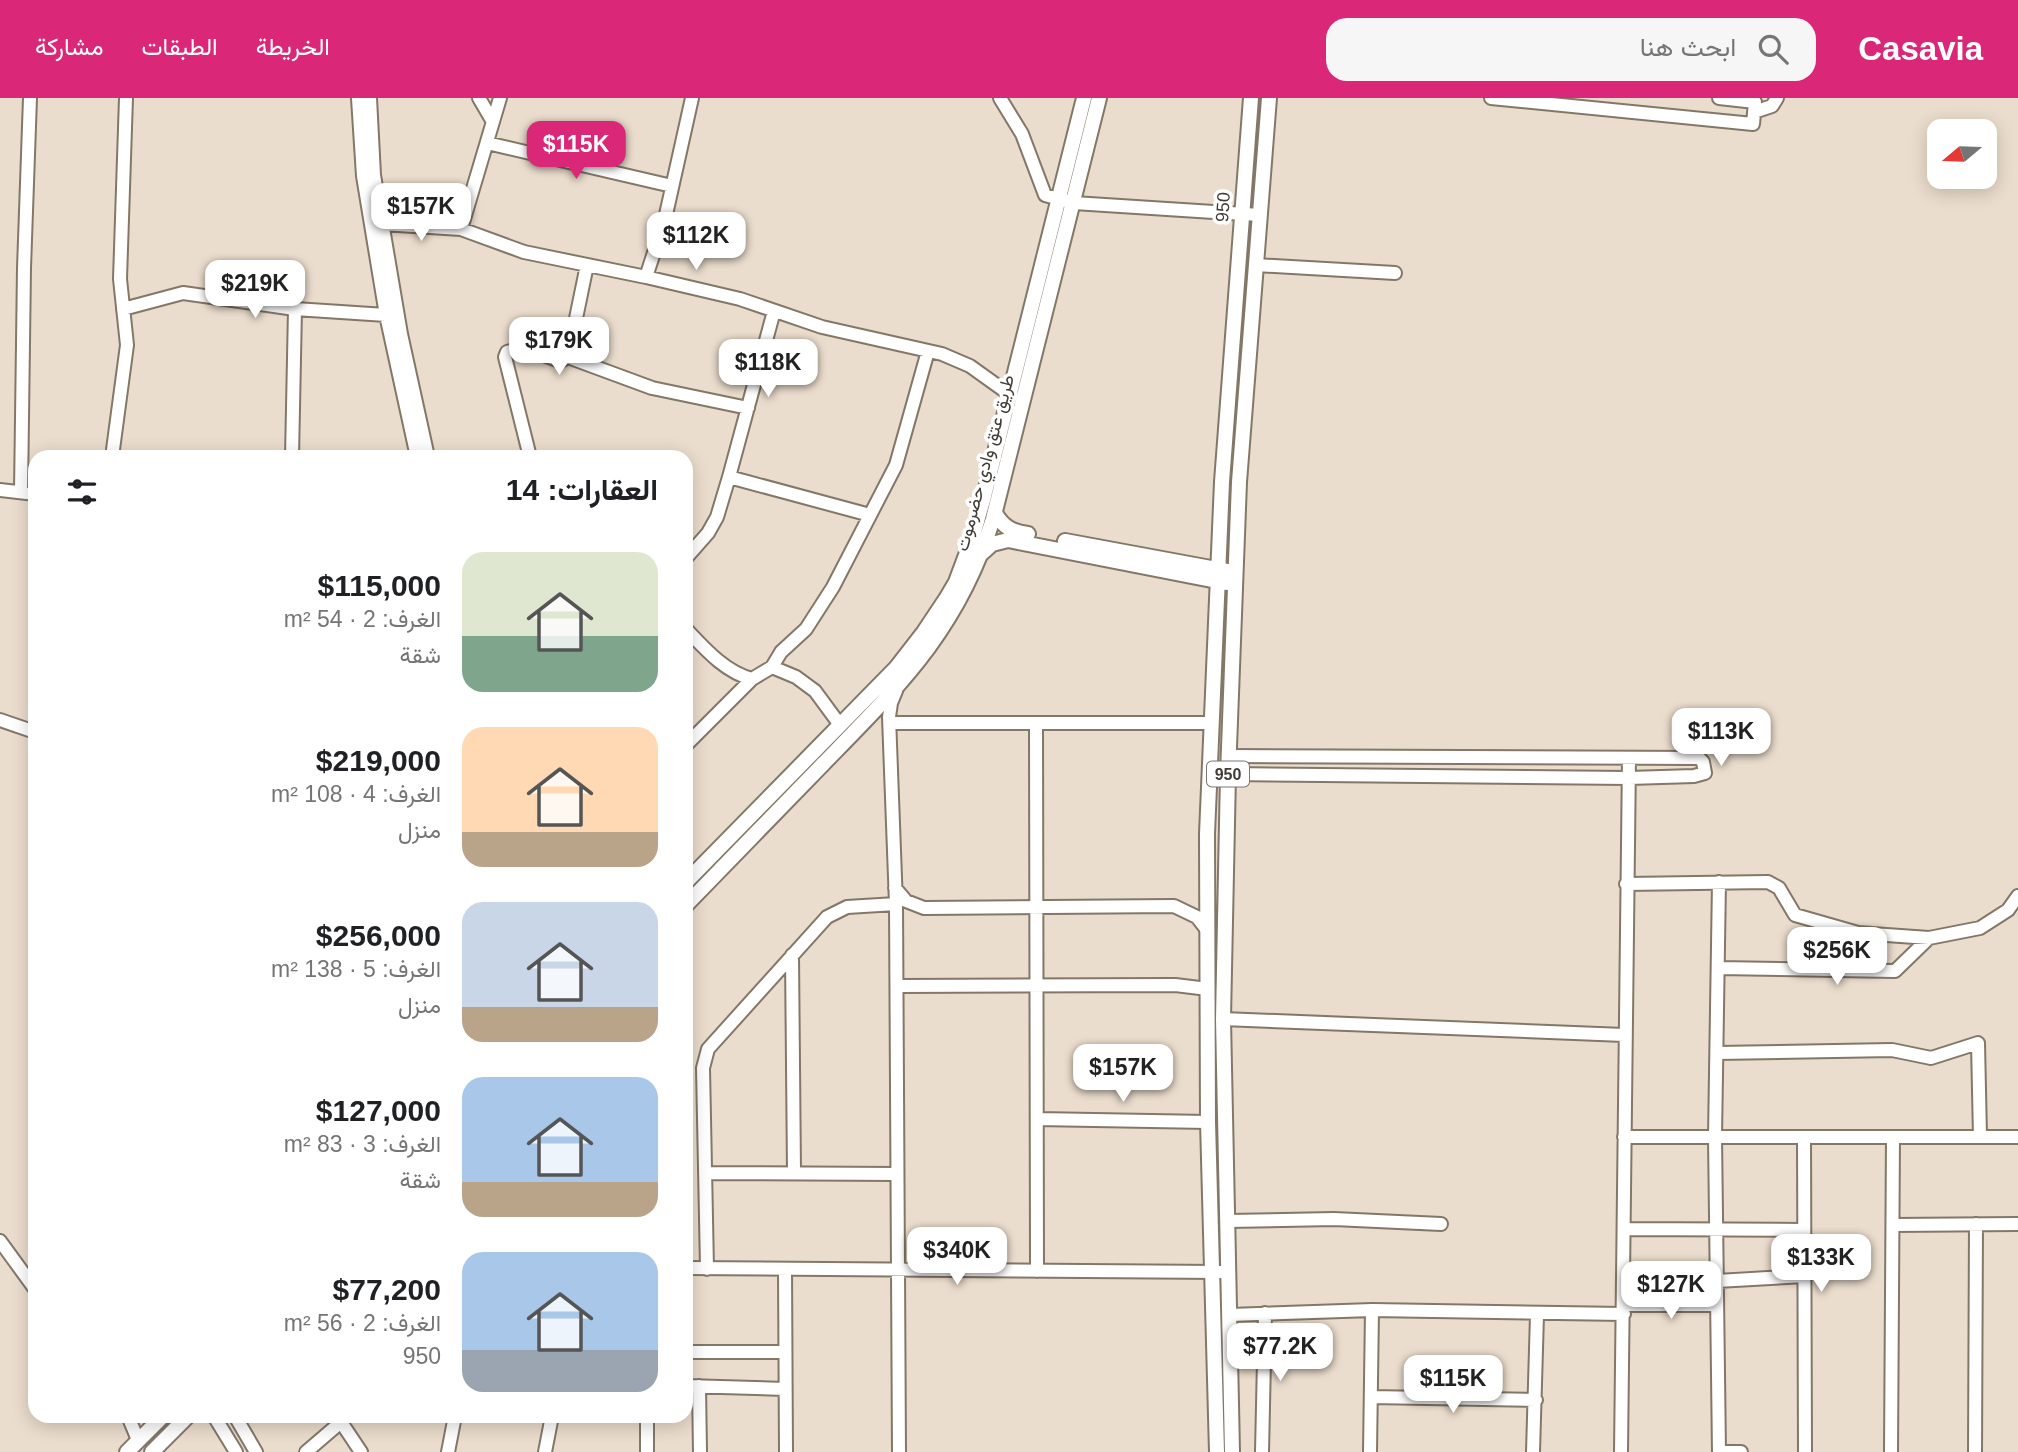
<!DOCTYPE html>
<html lang="ar">
<meta charset="utf-8">
<style>
:root{--surface:#fff;--page:#f6f6f6;--text:#202124;--muted:#757577;--accent:#db2777}
body{margin:0;font-family:Helvetica,Vazirmatn,sans-serif;background:var(--page);color:var(--text);direction:rtl;height:100vh;display:flex;flex-direction:column;font-size:26px;white-space:nowrap}
*{box-sizing:border-box;margin:0}
p{font-size:23px;color:var(--muted)}
.icon{flex:none;width:38px;height:38px;fill:none;stroke:currentColor;stroke-width:2;stroke-linecap:round;stroke-linejoin:round}
.map{position:relative;flex:1;overflow:hidden;direction:ltr}
.panel{position:absolute;left:28px;top:352px;width:665px;height:973px;display:flex;flex-direction:column;background:var(--surface);border-radius:21px;box-shadow:0 4px 18px #0003;direction:rtl}
.panel>*{flex:none}
.needle{width:46px;rotate:251deg}
.buttons{position:absolute;left:1927px;top:21px;display:grid;gap:14px}
.buttons a{display:grid;place-items:center;width:70px;height:70px;border-radius:14px;background:var(--surface);box-shadow:0 4px 18px #0003;font-size:35px}
.price{position:absolute;translate:-50% -60px;padding:0 16px;border-radius:14px;background:#fff;color:#222;font-size:23px;line-height:46px;filter:drop-shadow(0 2px 4px #0008)}
.price::after{content:'';position:absolute;left:50%;top:42px;width:21px;height:16px;margin-left:-10px;background:inherit;clip-path:polygon(0 0,100% 0,50% 100%)}
.price.selected{background:var(--accent);color:#fff}
ul{padding:0;list-style:none}
li{display:flex;align-items:center;gap:21px;height:175px;padding:0 35px}
li span{display:grid;place-items:center;flex:none;width:196px;height:140px;border-radius:21px;color:#555}
li>.icon{margin-inline-start:auto}
span .icon{width:84px;height:84px;fill:#fffc;stroke-width:1}
li b{font-size:30px}
h2{display:flex;justify-content:space-between;align-items:center;height:84px;padding:0 35px;font-size:30px}
header{display:flex;align-items:center;gap:42px;box-sizing:border-box;height:98px;padding:0 35px;background:var(--accent);color:#fff}
header strong{font-size:33px}
nav{display:flex;gap:38px;margin-inline-start:auto;font-size:24px}
.search{width:490px;height:63px;background:var(--page);display:flex;align-items:center;gap:18px;box-sizing:border-box;padding:0 24px;border-radius:21px;color:var(--muted);font-size:26px}
.map>svg:first-child{display:block}
</style>
<header>
<strong>Casavia</strong>
<div class="search"><svg class="icon" aria-label="search" viewBox="0 0 24 24"><circle cx="10" cy="10" r="6"/><path d="M15 15l6 6"/></svg>ابحث هنا</div>
<nav><a>الخريطة</a><a>الطبقات</a><a>مشاركة</a></nav>
</header>
<div class="map">
<svg width="2018" height="1354" viewBox="0 0 2018 1354">
<rect width="100%" height="100%" fill="#ebddcd"/>
<g fill="none" stroke-linecap="round" stroke-linejoin="round">
<g stroke="#837768" stroke-width="16">
<path id="minor" d="M358,0L363,78L386,217L417,359
M370,0L374,77L401,236L428,359
M479,0L493,24
M500,0L461,131L524,154L646,179L740,201L822,229L942,256L970,268L1009,296
M1000,0L1022,36L1045,97L1074,105L1260,117
M1491,0L1753,26L1755,4L1719,0
M1754,14L1772,8L1777,0
M487,45L672,88
M382,126L461,131
M1256,167L1395,175
M646,179L665,121L692,0
M123,211L183,195L295,211L386,217
M568,259L652,290L748,310
M112,359L127,247L120,181L126,0
M292,359L295,211
M530,359L505,259L507,254C525,248 543,257 560,263L568,259L587,167
M729,379L774,213
M0,392L35,396
M21,394L24,170L30,0
M686,460L708,435L717,419L729,379L870,417
M686,531C705,551 725,574 752,581L772,569
M896,593L891,605L889,619L896,806L899,1354
M0,622L35,634
M890,625H1212
M1036,626L1037,1173
M840,627L815,593L796,579L772,569L781,554L806,531L833,489L896,367L928,253
M686,647L752,581
M1228,676L1629,680L1694,678L1705,675L1703,664L1699,660L1229,658
M1626,786L1768,784L1779,790L1795,817L1858,835L1929,840L1980,830L2008,812L2018,798
M895,790L906,803L924,810L1174,808L1197,819L1207,832
M792,857L794,1075
M1718,870L1895,873L1929,840
M897,888L1175,887L1208,891
M1223,921L1624,937
M1717,955L1892,952L1931,960L1978,945L1980,1039
M1037,1021L1208,1024
M1624,1039H2018
M1804,1039L1805,1354
M705,1075L897,1076
M1227,1123L1334,1121L1441,1126
M1893,1127L2018,1126
M1624,1131L1804,1132
M0,1143L35,1191
M686,1170L1221,1174
M707,1171L703,970L708,951L827,819L847,809L896,806
M785,1171L786,1354
M1717,1183L1804,1178
M1624,1207H1717
M1230,1217L1372,1212L1624,1216
M686,1254H784
M686,1288L785,1291
M699,1288L700,1354
M1371,1299L1536,1302
M128,1318L138,1342
M214,1318L236,1354
M235,1318L256,1354
M647,1318V1354
M341,1324L361,1354
M306,1354L348,1318
M448,1354L455,1318
M545,1354L552,1318
M1262,1354L1265,1215
M1370,1354L1372,1212
M1533,1354L1537,1217
M1621,1354L1629,660
M1719,1354L1715,1039L1719,784
M1719,1354H1741
M1891,1354L1893,1039
M1975,1354L1976,1126"/>
</g>
<g stroke="#837768" stroke-width="18">
<path id="major" d="M995,415C1003,429 1012,434 1028,436
M1065,443L1227,473
M982,455L992,446L1008,442L1227,485
M686,784L896,570L924,534L946,501L956,484L971,444L983,402L1084,0
M686,807C732,760 777,713 823,666C901,586 958,532 993,421L1099,0
M127,1354L163,1318
M152,1354L188,1318
M1217,1354L1208,1024L1207,736L1222,384L1251,0
M1232,1354L1223,921L1228,676L1239,384L1269,0"/>
</g>
<use href="#minor" stroke="#fff" stroke-width="12"/>
<use href="#major" stroke="#fff" stroke-width="14"/>
</g>
<g text-anchor="middle" dominant-baseline="central" stroke-width="7" stroke-linejoin="round" paint-order="stroke">
<rect fill="#fff" stroke="#7a7672" stroke-width="2" x="1207" y="663.5" width="42" height="25" rx="5"/>
<g font-size="16" font-weight="bold" fill="#413b35">
<text x="1228" y="676">950</text>
</g>
<g font-size="18" fill="#413b35" stroke="#fff">
<text transform="translate(1223 109) rotate(-86)">950</text>
<text transform="translate(985 365) rotate(-75)">طريق عتق وادي حضرموت</text>
</g>
</g>
</svg>
<div class="buttons">
<a><svg class="needle" viewBox="-14 -14 28 28"><path d="M0-13l5 13h-10z" fill="#e53935"/><path d="M0 13l5-13h-10z" fill="#757577"/></svg></a>
</div>
<b class="price selected" style="left:576px;top:83px">$115K</b>
<b class="price" style="left:421px;top:145px">$157K</b>
<b class="price" style="left:696px;top:174px">$112K</b>
<b class="price" style="left:255px;top:222px">$219K</b>
<b class="price" style="left:559px;top:279px">$179K</b>
<b class="price" style="left:768px;top:301px">$118K</b>
<b class="price" style="left:1721px;top:670px">$113K</b>
<b class="price" style="left:1837px;top:889px">$256K</b>
<b class="price" style="left:1123px;top:1006px">$157K</b>
<b class="price" style="left:957px;top:1189px">$340K</b>
<b class="price" style="left:1821px;top:1196px">$133K</b>
<b class="price" style="left:1671px;top:1223px">$127K</b>
<b class="price" style="left:1280px;top:1285px">$77.2K</b>
<b class="price" style="left:1453px;top:1317px">$115K</b>
<section class="panel">
<h2>العقارات: 14<svg class="icon" aria-label="filters" viewBox="0 0 24 24"><path d="M4 7h16M4 17h16"/><circle cx="9" cy="7" r="2"/><circle cx="15" cy="17" r="2"/></svg></h2>
<ul>
<li><span style="background:linear-gradient(#dfe7d0 60%,#7fa58c 0)"><svg class="icon" aria-label="home" viewBox="0 0 24 24"><path d="M3 11l9-7 9 7M6 9v11h12V9"/></svg></span><div><b>$115,000</b><p>الغرف: 2 · 54 m²</p><p>شقة</p></div></li>
<li><span style="background:linear-gradient(#ffd9b3 75%,#b9a48a 0)"><svg class="icon" aria-label="home" viewBox="0 0 24 24"><path d="M3 11l9-7 9 7M6 9v11h12V9"/></svg></span><div><b>$219,000</b><p>الغرف: 4 · 108 m²</p><p>منزل</p></div></li>
<li><span style="background:linear-gradient(#c9d6e8 75%,#b9a48a 0)"><svg class="icon" aria-label="home" viewBox="0 0 24 24"><path d="M3 11l9-7 9 7M6 9v11h12V9"/></svg></span><div><b>$256,000</b><p>الغرف: 5 · 138 m²</p><p>منزل</p></div></li>
<li><span style="background:linear-gradient(#a9c7e8 75%,#b9a48a 0)"><svg class="icon" aria-label="home" viewBox="0 0 24 24"><path d="M3 11l9-7 9 7M6 9v11h12V9"/></svg></span><div><b>$127,000</b><p>الغرف: 3 · 83 m²</p><p>شقة</p></div></li>
<li><span style="background:linear-gradient(#a9c7e8 70%,#9aa5b1 0)"><svg class="icon" aria-label="home" viewBox="0 0 24 24"><path d="M3 11l9-7 9 7M6 9v11h12V9"/></svg></span><div><b>$77,200</b><p>الغرف: 2 · 56 m²</p><p>950</p></div></li>
</ul>
</section>
</div>
